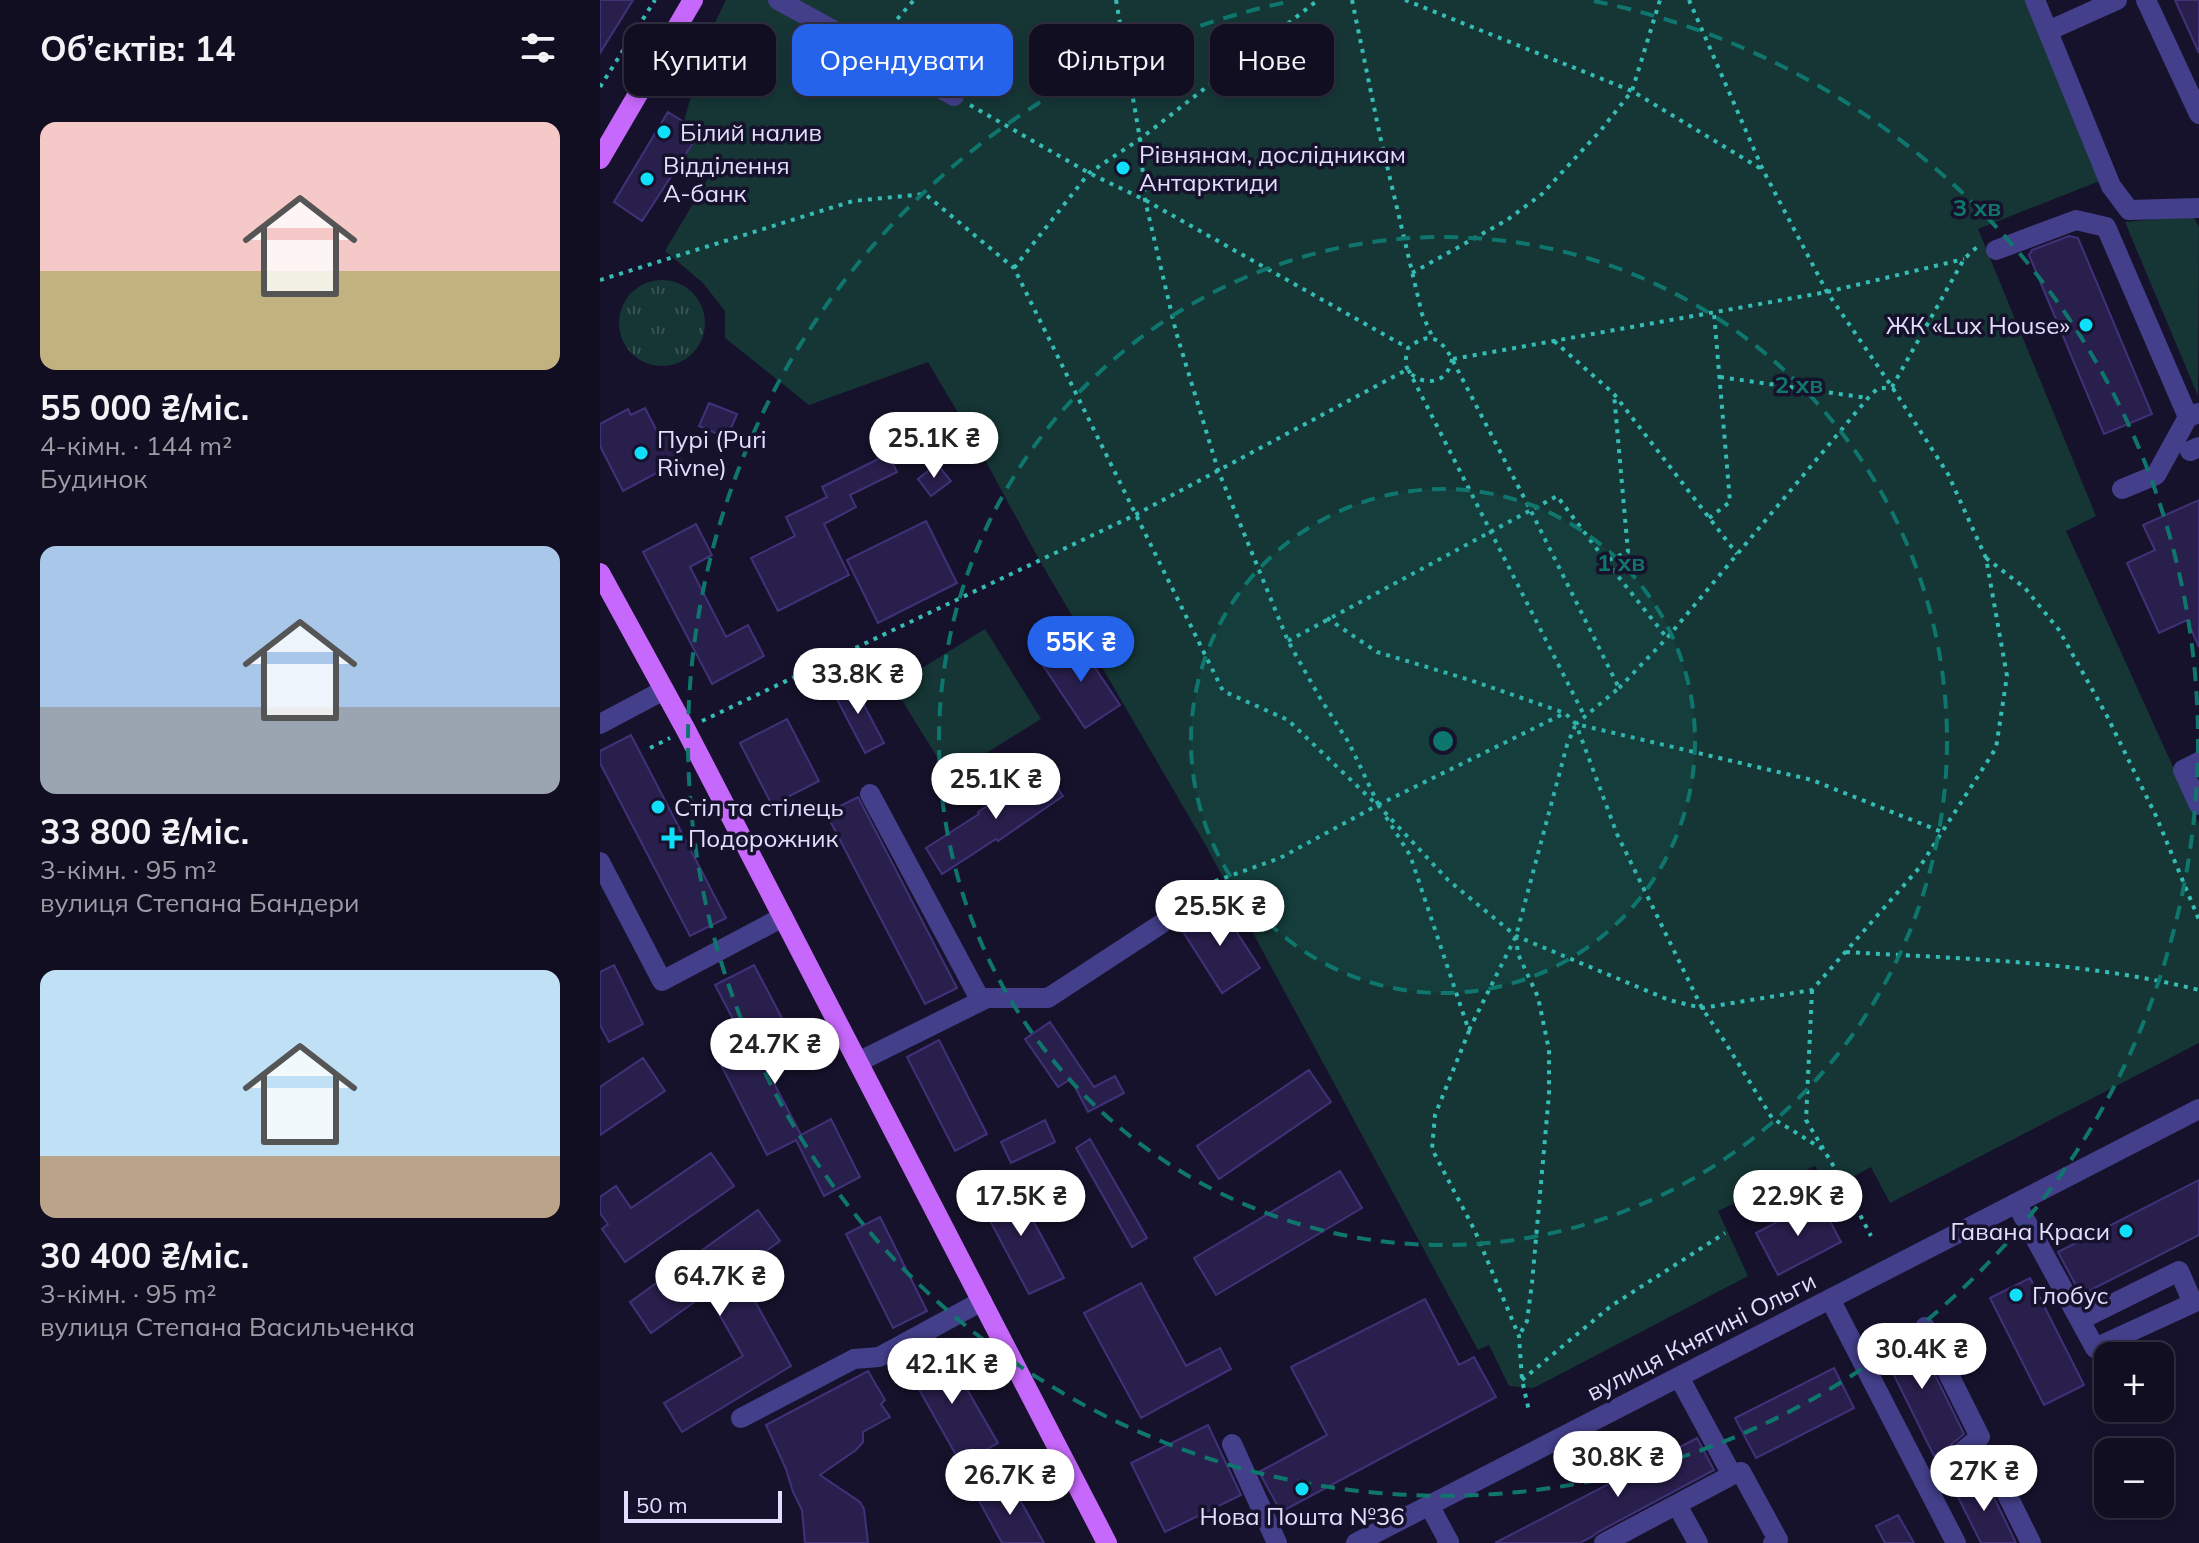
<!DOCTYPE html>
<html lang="uk">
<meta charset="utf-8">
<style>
:root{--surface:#110e21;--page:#1a172a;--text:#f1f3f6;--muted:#9c9ca5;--line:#302e3f;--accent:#2563eb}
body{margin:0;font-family:Mulish,sans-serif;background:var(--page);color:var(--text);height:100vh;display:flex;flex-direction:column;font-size:30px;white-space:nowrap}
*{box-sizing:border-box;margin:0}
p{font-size:26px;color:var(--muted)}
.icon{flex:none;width:44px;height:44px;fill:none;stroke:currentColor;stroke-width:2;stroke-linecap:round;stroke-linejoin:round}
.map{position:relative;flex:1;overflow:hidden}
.side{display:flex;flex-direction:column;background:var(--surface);width:600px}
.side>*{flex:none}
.top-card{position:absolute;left:24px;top:24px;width:760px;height:72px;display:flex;gap:16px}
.tools{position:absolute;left:1494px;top:1342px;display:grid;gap:16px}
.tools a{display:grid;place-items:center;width:80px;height:80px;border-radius:16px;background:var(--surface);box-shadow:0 4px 12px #0003,0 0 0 2px var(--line);font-size:40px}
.scale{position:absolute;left:24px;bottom:20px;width:158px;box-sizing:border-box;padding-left:8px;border:4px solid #e2defe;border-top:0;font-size:22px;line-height:28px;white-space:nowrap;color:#e2defe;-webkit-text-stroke:6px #17122c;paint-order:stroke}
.price{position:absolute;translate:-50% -68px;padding:0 18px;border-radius:28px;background:#fff;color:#222;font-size:26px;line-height:52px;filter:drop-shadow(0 2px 4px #0008)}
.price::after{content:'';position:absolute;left:50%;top:48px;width:24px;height:18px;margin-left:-12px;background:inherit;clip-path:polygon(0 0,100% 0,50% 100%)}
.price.active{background:var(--accent);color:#fff}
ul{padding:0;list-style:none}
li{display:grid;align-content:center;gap:16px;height:424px;padding:0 40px}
li span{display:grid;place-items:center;height:248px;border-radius:16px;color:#555}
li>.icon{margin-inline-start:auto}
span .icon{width:144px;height:144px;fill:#fffc;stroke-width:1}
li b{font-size:34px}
h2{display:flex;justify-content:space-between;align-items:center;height:96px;padding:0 40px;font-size:34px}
.pill{padding:0 28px;border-radius:16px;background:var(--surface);box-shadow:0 4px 12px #0003,0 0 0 2px var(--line);font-size:28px;line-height:72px}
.pill.active{background:var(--accent);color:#fff}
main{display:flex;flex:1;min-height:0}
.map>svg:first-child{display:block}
</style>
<main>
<section class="side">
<h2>Об’єктів: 14<svg class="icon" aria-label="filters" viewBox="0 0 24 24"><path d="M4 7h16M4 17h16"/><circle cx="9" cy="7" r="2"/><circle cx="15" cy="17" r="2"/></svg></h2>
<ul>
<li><span style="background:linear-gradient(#f6c9c9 60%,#c2b280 0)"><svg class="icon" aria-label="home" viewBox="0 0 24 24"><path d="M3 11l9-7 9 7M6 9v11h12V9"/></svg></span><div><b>55 000 ₴/міс.</b><p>4-кімн. · 144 m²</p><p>Будинок</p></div></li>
<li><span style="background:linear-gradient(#a9c7e8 65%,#9aa5b1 0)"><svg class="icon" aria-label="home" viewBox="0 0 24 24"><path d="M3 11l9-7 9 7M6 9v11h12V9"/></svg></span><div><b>33 800 ₴/міс.</b><p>3-кімн. · 95 m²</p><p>вулиця Степана Бандери</p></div></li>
<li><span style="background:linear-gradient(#bfe0f5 75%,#b9a48a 0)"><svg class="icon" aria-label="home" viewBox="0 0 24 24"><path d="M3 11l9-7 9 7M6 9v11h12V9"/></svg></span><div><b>30 400 ₴/міс.</b><p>3-кімн. · 95 m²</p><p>вулиця Степана Васильченка</p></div></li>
</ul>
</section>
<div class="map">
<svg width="1599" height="1543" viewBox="0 0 1599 1543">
<defs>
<pattern id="grass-tufts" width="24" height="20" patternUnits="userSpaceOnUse" patternTransform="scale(2)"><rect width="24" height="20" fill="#153635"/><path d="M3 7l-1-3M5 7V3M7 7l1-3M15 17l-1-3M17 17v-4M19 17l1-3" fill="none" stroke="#375353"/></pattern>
</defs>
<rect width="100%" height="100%" fill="#17122c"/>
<path fill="url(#grass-tufts)" d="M19 323a43 43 0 1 1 86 0a43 43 0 1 1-86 0Z"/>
<path fill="#153635" d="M126,0H1427L1502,180L1378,229L1496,516L1466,531L1599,824V1043L1290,1203L1271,1167L1228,1190L1215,1166L1118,1211L1148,1276L947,1381L933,1388L909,1386L889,1345L878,1350L605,844L436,554L377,445L328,362L209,405L125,338V311L103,283L65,251L110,175L85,156L99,132L84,121L107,39Z
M1593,216L1599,227L1598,396L1525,222Z
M385,629L441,719L349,776L293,686Z"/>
<path fill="#291f4d" stroke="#403278" stroke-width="2" d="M0,0H33L0,53Z
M1575,0H1599V53Z
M202,47L243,74L232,90L191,64Z
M68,112L100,132L42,221L14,202Z
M1469,236L1478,238L1552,414L1504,434L1429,255L1432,250Z
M109,403L137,414L127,438L99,426Z
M45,408L59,435L66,431L81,460L23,491L0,446V424L28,409L31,415Z
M288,454L297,472L250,495L256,507L224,524L249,575L178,611L151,558L195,536L186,517L227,497L222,487Z
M337,464L351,481L331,496L318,479Z
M1599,500V647L1587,620L1559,633L1527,563L1555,550L1543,525Z
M326,521L357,583L278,623L247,560Z
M96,524L112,555L90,567L126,637L148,625L164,656L112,684L43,552Z
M477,641L520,705L485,728L442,664Z
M250,678L284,743L265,753L231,688Z
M187,719L219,781L172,805L140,743Z
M31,735L126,918L90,936L0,763V751Z
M443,768L463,796L398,841L396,839L342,874L326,848L379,814L378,812Z
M258,797L357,988L325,1004L226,813Z
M617,902L660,968L622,993L580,927Z
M14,965L43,1024L9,1042L0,1025V972Z
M154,965L184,1022L151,1039L201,1135L231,1119L260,1177L224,1196L196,1140L167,1155L117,1057L145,1042L115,985Z
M450,1022L494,1087L515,1076L524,1093L488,1112L471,1079L458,1087L425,1039Z
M339,1040L387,1134L355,1151L307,1057Z
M43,1058L65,1091L0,1135V1087Z
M709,1070L731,1102L619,1179L597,1146Z
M445,1120L455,1142L411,1163L401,1142Z
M490,1139L547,1238L532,1247L476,1148Z
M111,1153L134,1186L25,1262L2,1229L8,1224L0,1213V1197L16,1186L31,1208Z
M740,1171L762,1208L616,1295L594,1258Z
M1599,1180V1235L1481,1295L1458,1252Z
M412,1181L464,1278L429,1294L379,1200Z
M1219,1200L1241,1242L1178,1275L1156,1233Z
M158,1210L180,1241L138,1271L191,1366L82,1432L64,1403L143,1356L107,1293L51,1333L30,1302Z
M280,1217L327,1311L293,1328L246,1234Z
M1430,1278L1484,1385L1444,1405L1390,1298Z
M541,1283L586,1366L620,1348L631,1369L541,1418L484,1313Z
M825,1299L859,1365L874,1357L896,1397L681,1512L659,1472L727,1435L691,1367Z
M1312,1328L1364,1434L1342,1452L1334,1456L1279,1345Z
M343,1348L398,1443L361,1464L307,1368Z
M1234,1368L1254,1408L1156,1458L1135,1418Z
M268,1371L285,1400L281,1404L290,1417L263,1432V1442L256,1450L220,1475L260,1502L264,1509L268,1543H205L202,1510L193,1492L186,1469L166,1425Z
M608,1425L641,1495L565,1532L531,1463Z
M1097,1438L1114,1470L998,1532L993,1536L980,1543H895Z
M1384,1477L1416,1543H1381L1354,1489Z
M410,1482L444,1543H402L378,1499Z
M1298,1515L1314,1543H1285L1276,1526Z"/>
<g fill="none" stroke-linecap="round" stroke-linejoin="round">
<path stroke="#34bcb5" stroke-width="4" stroke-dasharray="4 6" stroke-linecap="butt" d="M516,0L540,139L545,200L576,332L618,470L688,641L720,698L749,743L779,806
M752,0L780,136L822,314L833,338
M805,0L1032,91L1163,170
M284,34L314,0
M78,72L86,56
M0,87L55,0
M370,105L489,173L545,200L808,348
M414,268L489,173L540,139L718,0
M812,273L907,220L942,194L1001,130L1032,91L1060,0
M0,280L253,201L325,194L414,268L623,691L688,720L776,804
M954,341L1014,394L1137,554
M852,359C851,363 850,368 847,372C838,386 815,383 807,368C804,362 807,354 808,348C829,331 840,337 852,359L931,511L1019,688L976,724L1017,834L1102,1008L1125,1042L1172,1118L1224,1150
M853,359L1227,292L1364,259
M1120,377L1268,398
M1109,518L1130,502L1114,313
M1386,558L1425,588L1459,630L1507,716L1556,816L1599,920
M1006,561L1067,638
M727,618L777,652L870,680L965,713L976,724L1212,780L1342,832
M688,641L957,496L1006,561L1028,552L1014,394
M1019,688L1067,638L1268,398L1277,389L1292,387L1364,259L1377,247
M102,721L535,515L808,369L985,717
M50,748L70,738
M778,805L965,713
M786,817L810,855L869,1031L835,1115L832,1149L875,1231L919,1336L922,1380L929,1411
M566,908L568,898L680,858L778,805L848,880L916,936L1069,1000L1102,1008L1212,990L1319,868L1396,748L1407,676L1386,558L1348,474L1292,387L1227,292L1163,170L1089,0
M916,936L918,954L938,997L949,1050V1094L932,1283L927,1321L919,1336
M1246,952C1364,959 1484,961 1599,990
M1212,990L1206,1120L1243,1182L1271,1236
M869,1030L916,936L967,745L975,726
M922,1380L1011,1306L1125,1233"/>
<path stroke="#433f8a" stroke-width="20" d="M178,0L354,96
M1435,0L1511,186L1529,210L1599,208
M1546,0L1599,114
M1448,31L1517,0
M1396,250L1476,220L1506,227L1588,417
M1590,451L1599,447
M1522,489L1556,475L1588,417L1599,413
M0,724L64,690
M1599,762L1583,770L1599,805
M270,794L381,1001
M0,862L62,981L183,917
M258,1062L387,998H448L561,924
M1416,1203L1495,1348L1593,1303L1579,1271L1480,1320
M1230,1299L1356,1543
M1325,1327L1380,1437L1351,1461L1341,1476
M141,1418L254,1359L279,1357L382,1301
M632,1444L677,1543
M1132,1475L1141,1472L1178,1540L1173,1543
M1334,1480L1341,1476L1358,1474L1390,1460L1431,1543
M829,1505L849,1542L847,1543
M1077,1505L1098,1543
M756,1543L1599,1109
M1004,1543L1132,1475L1079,1377"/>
<path stroke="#c668fb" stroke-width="20" d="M0,159L93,0
M0,573L86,730L507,1543"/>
</g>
<circle cx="843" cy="741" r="252" fill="#0f766e" fill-opacity=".12"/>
<g fill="none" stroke="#0f766e" stroke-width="4" stroke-dasharray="14 10">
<circle cx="843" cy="741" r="252"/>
<circle cx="843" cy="741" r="504"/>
<path d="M994 1A755 755 0 1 1 692 1"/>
</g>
<g fill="#10dff9" stroke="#17122c" stroke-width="3">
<circle cx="64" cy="132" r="8"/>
<circle cx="523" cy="168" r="8"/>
<circle cx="47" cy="179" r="8"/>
<circle cx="1486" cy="325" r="8"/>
<circle cx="41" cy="453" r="8"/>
<circle cx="58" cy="807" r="8"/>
<path d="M68 826h8v8h8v8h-8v8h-8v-8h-8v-8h8z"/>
<circle cx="1526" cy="1231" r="8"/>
<circle cx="1416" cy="1295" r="8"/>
<circle cx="702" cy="1489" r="8"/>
</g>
<g text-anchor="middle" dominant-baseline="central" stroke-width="7" stroke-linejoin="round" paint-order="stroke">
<g font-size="24" fill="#e2defe" stroke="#17122c" text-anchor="start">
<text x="80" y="132">Білий налив</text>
<text x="539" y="154">Рівнянам, дослідникам<tspan x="539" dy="28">Антарктиди</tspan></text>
<text x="63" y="165">Відділення<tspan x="63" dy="28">А-банк</tspan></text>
<text x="1470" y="325" text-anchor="end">ЖК «Lux House»</text>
<text x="57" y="439">Пурі (Puri<tspan x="57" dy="28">Rivne)</tspan></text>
<text x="74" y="807">Стіл та стілець</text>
<text x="88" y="838">Подорожник</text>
<text x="1510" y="1231" text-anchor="end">Гавана Краси</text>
<text x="1432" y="1295">Глобус</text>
<text x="702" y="1516" text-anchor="middle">Нова Пошта №36</text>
</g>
<g font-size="24" fill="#e2defe" stroke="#17122c">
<text transform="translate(1101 1336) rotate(-27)">вулиця Княгині Ольги</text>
</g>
</g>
<circle cx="843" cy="741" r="12" fill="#0f766e" stroke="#17122c" stroke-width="4"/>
<g font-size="24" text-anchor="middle" font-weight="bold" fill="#0f766e" stroke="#17122c" stroke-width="7" stroke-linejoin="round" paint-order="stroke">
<text x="1377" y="216">3 хв</text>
<text x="1199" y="393">2 хв</text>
<text x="1021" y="571">1 хв</text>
</g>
</svg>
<div class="tools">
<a>+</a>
<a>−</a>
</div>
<div class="scale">50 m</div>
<b class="price" style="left:334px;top:480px">25.1K ₴</b>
<b class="price active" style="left:481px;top:684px">55K ₴</b>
<b class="price" style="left:258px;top:716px">33.8K ₴</b>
<b class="price" style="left:396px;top:821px">25.1K ₴</b>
<b class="price" style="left:620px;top:948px">25.5K ₴</b>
<b class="price" style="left:175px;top:1086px">24.7K ₴</b>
<b class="price" style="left:421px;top:1238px">17.5K ₴</b>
<b class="price" style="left:1198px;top:1238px">22.9K ₴</b>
<b class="price" style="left:120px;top:1318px">64.7K ₴</b>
<b class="price" style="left:1322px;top:1391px">30.4K ₴</b>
<b class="price" style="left:352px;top:1406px">42.1K ₴</b>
<b class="price" style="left:1018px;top:1499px">30.8K ₴</b>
<b class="price" style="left:1384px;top:1513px">27K ₴</b>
<b class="price" style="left:410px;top:1517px">26.7K ₴</b>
<div class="top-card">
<a class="pill">Купити</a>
<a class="pill active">Орендувати</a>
<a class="pill">Фільтри</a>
<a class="pill">Нове</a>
</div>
</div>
</main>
